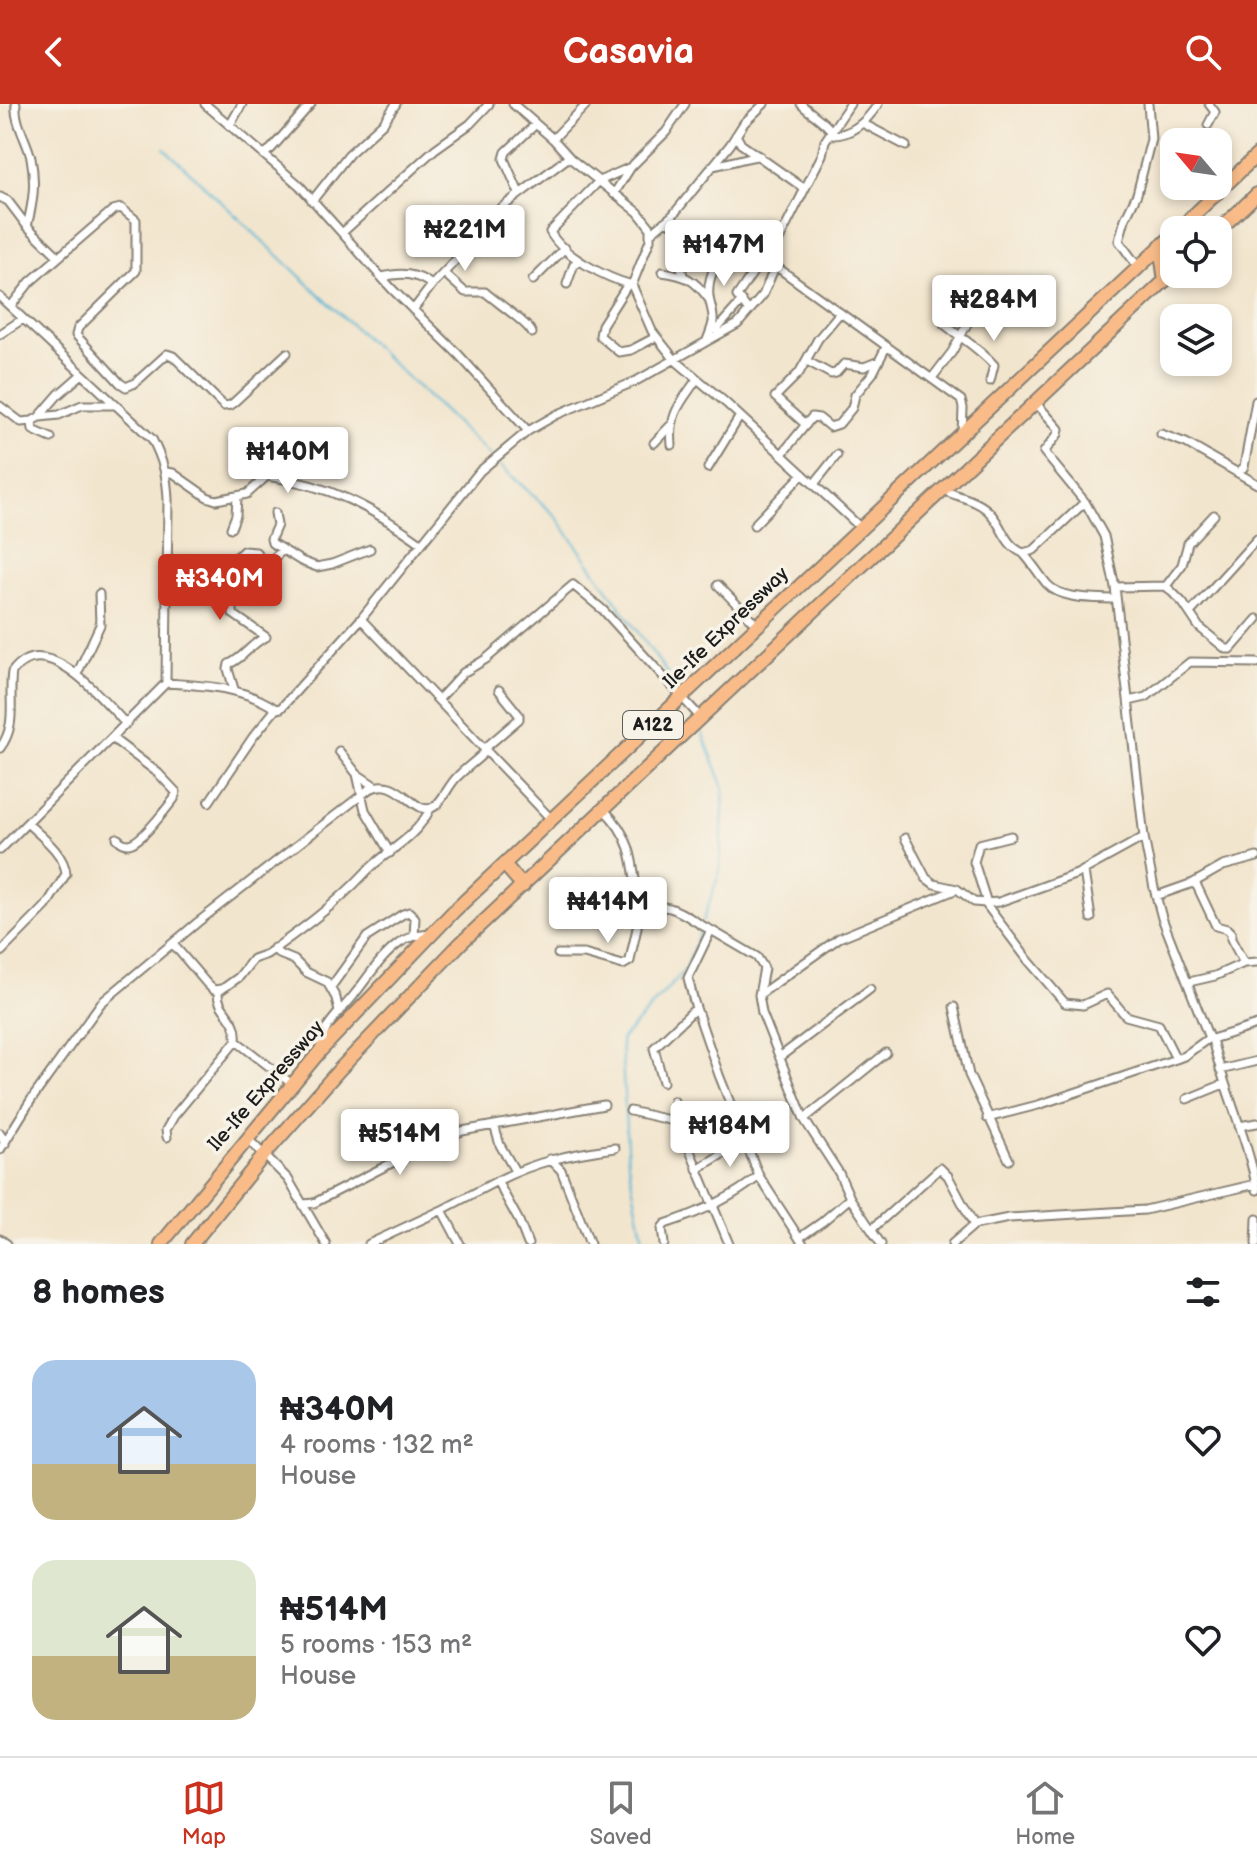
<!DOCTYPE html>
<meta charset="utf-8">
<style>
:root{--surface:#fff;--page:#f6f6f6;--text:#202124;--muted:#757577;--line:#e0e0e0;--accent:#c8321e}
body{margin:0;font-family:"Balsamiq Sans",sans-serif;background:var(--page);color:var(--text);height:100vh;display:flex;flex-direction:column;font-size:30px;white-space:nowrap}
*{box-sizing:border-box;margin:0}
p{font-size:26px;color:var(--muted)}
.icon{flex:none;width:44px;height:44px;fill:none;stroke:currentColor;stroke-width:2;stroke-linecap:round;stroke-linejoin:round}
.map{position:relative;height:1140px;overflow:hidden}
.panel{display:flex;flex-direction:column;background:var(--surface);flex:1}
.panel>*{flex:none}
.needle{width:52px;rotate:299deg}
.buttons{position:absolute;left:1160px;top:24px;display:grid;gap:16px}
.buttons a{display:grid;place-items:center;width:72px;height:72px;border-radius:16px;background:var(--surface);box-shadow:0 4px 12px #0003;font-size:40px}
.price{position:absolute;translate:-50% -68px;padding:0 18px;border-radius:8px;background:#fff;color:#222;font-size:26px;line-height:52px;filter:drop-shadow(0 2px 4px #0008)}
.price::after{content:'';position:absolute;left:50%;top:48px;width:24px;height:18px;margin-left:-12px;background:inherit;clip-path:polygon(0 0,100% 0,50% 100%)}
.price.on{background:var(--accent);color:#fff}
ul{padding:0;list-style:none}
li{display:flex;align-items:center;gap:24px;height:200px;padding:0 32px}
li span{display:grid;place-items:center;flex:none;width:224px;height:160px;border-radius:24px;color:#555}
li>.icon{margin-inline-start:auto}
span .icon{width:96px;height:96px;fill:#fffc;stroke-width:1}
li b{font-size:34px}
h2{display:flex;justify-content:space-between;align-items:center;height:96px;padding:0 32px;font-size:34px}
header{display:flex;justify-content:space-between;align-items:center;height:104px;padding:0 32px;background:var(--accent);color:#fff;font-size:36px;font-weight:700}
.tabs{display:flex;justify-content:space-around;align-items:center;height:112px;border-top:2px solid var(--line);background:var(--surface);font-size:22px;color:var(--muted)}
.tabs a{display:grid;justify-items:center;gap:4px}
.tabs .on{color:var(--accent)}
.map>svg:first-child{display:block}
</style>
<header><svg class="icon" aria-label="back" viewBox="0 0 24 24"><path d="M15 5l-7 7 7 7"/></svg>Casavia<svg class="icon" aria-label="search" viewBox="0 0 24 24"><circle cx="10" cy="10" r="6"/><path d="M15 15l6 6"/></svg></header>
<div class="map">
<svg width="1257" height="1140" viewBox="0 0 1257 1140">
<rect width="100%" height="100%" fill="#f7f3e8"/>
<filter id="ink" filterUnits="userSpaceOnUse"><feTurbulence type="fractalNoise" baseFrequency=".0125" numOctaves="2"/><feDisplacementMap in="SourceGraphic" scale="16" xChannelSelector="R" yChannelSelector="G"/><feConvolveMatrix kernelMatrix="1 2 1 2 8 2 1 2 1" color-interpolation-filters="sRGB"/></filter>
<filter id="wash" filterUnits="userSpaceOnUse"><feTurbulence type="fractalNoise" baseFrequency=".006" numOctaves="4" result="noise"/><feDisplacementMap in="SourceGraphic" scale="32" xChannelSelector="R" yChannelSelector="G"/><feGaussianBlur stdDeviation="1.8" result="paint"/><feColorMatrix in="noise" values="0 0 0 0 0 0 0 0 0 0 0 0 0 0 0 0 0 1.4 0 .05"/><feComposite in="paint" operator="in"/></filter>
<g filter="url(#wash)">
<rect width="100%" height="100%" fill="#f2e5cd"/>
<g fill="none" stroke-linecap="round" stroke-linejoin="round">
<path stroke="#57b6d5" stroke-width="2" d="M164,44L492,353
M496,358L555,411L672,576
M700,623L724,684L720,767L703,817
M644,1140L628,1059L621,936L686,865L701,823"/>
</g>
</g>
<g filter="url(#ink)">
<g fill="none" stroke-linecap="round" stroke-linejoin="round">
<g stroke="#878074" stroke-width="11">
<path id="minor" d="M16,0C14,18 27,36 31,54C36,79 33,99 27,122
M205,0L299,81L392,185L459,251L528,327
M513,0L553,35L571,55L638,108L650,123V136L632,181L652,227L675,256L726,299L861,424
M801,0C812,11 825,17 832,28
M864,20L906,42
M230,21L242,0
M1208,21L1215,8L1209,0
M736,31L741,40L805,85
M830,31C851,32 867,17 878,0
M553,35L587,0
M264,50L271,45L311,0
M712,62C727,60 748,52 760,52
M631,63L599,77L550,128C563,152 606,174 632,181
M519,89L504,55L506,48L536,20
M614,90L631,63L666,28L685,0
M0,93L8,97L27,122L59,153
M312,97L349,50L383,19L396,0
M664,118C692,122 711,148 741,125H745L774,151
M342,129L435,45L470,20L489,0
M651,129L673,111L730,41L744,19L764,0
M735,140L758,158
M774,161L961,296L963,304L962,330
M1138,163L1119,137L1125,115L1137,90L1151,35L1148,0
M662,168C685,171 694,175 708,194
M445,170L465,188H485C496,198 528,219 532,229
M683,171L681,163L684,159
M382,173C401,168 416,169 432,181L455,157L466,135L489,113L569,53
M533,176L565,144
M567,180L574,160L580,158
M628,180L602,221L600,232L619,248L631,246L656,233
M0,193L152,335C163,356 167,372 168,395L166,579
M11,202L30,178L113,106L121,104L136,116V167L78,224L76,231L120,279L126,283L135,279L167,250L173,252L224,302L231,301L287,249
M413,206L432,181
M749,207L737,192L768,146
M944,220C961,234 979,244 994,261L990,277
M711,226L717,225L742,197
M0,230L23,215
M707,236C709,231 712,224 713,218C714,209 710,201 709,193C707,172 718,149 739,142
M807,257L831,270L836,269L844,260L864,263L879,257
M932,274L952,248L980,196
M1035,298L1059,325L1058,330L1044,348L1085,398L1104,432L1115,483L1144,733L1154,784L1162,814L1209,934L1212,935C1224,986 1248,1035 1257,1086
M0,302L21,318L32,317L39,313L58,291L82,270
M40,313L59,311L82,301H115
M32,317L33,326L51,334
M806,321L775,293L799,269L818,235L839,210
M1161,330L1186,339L1257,380
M654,339L670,322
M672,341C669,309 680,300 697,275
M782,350L812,313L819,314L830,323L839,320L852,304L855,291L873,269L886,243
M708,364L740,312
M166,368L173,369L207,393L216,396L247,390L267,372C329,381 371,403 421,439
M1238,369L1244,363L1256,297
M814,380L837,351
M943,386C958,393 979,396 990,409C1003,422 1004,441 1023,449L1034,446L1085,398
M275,409L277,421L271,435L272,439L301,457L317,463L332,460L370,445
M754,421L803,370
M231,424L236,411L237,393
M1023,449C1033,460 1038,469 1047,480C1061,496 1095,494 1115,495
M168,471L213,475L243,447L256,448L263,459H268L283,446
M213,475L217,482L233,494V510L266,533
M718,481L757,521
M1166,482L1182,461L1188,439L1214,411
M1115,483L1166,482L1183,499L1199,523L1226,545H1231L1257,515
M1190,509L1257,435
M361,515L551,715
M77,570L100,521L99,490
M234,585L228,565L229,560C244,554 251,539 266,533
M439,595L463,569L486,555L573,481L603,506L700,613
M1129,597L1146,593L1190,558L1257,559
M112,634L158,669L176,688L174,695C166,705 140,740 128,740C122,740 120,737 117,734
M0,644C18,621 8,594 12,568C46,523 103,596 126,620
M484,645L519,615V611L499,586
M339,647L357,670L365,706L390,749
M357,670L375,682
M209,698L253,633L276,605
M603,705C634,734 633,761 638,801C648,806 658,801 670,804C686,809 697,820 711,826L688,874L694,898L719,971L759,1072L803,1140
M905,734L926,774L934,780L957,785L974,798L985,799L999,798L1077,770L1144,733
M0,746L166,579C206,582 241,582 276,605L281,604L361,515L480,367L528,327L556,311L636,277L738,220L763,191L774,165V151L778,138L822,51L825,37L850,0
M1084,767L1091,814
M1193,779L1223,762L1257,753
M1156,792L1193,779L1197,782L1216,822L1227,825L1231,829V835L1244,859
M985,799L1028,856L1065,899L1083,901L1107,890L1126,912L1159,921L1176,955L1184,952L1209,934
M987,799L974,758L979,740L1011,732
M711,826L757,853L764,864L759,891L762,909L804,1015L839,1069L850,1094L822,1118L799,1134
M173,840L208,881L214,886L221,885
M274,844L279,850L294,856L306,868L327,878L336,894L339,908
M0,849L46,802L66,770C65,750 41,732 27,719
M558,850H584L623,861L630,857C633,837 640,822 638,801
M1189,878L1215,872L1244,859L1257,858
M331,883L367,833L403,810L409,808L415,814L414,832
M759,891L839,834L955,786
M954,903L969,971L1009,1056
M1212,935L1257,921
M236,937L292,980
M321,944C322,921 341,908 354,891C369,872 381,852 401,838C410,832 420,831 432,830
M781,952L870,885
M1220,966L1257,957
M663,978L654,944L696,904
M1187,995L1224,980
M674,997L678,1018L729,1140
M630,1007L678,1018
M987,1014L1038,1001L1176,955
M804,1015L886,949
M494,1021L500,1041L515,1067
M1239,1022L1257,1019
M0,1029L5,1040
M167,1033L166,1026L174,1012L236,937C239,912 217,908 218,888L239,873L253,855L267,850C302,825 335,801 364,770C385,747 416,735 430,705
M247,1034L288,1075L326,1140
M0,1046L31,996L101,899L198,818L368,686C399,667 415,717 435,702C444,695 449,680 458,672C467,663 477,656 486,647
M550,1055L561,1066L590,1140
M697,1065L746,1036
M497,1077C537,1057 570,1050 615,1044
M850,1094L881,1140
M304,1100L314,1099L411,1049L462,1027L604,1001
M442,1106L460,1140
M872,1125L940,1064L948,1072L974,1121
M0,1135L7,1140
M369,1140L442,1106L497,1077L519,1117L528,1140
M664,1140L662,1124L665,1120C699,1109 731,1095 759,1072
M952,1140L974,1121L1009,1114L1145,1106L1256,1080
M1256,1140L1257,1115"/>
</g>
<g stroke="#878074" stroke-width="16">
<path id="trunk" d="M1178,126L1257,51
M1218,127L1257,90
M1160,142L1165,177
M504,760L523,782
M161,1140L321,946L453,808L1174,130
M192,1140L265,1050L339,966L461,839L1174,168"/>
</g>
<use href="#minor" stroke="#fff" stroke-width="7"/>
<use href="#trunk" stroke="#f9bc89" stroke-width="12"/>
</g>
</g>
<g text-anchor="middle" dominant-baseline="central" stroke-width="7" stroke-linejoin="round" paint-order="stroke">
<rect fill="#f7f3e8" stroke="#5e5c59" stroke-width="2" x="623" y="607" width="60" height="28" rx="6"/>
<g font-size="18" font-weight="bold" fill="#1c1c1c">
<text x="653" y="621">A122</text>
</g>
<g font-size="20" fill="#1c1c1c" stroke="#f7f3e8">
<text transform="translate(726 524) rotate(-44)">Ile-Ife Expressway</text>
<text transform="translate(266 982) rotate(-49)">Ile-Ife Expressway</text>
</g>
</g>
</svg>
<div class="buttons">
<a><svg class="needle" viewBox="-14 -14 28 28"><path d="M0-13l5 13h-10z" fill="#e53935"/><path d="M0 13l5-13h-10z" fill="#757577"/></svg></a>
<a><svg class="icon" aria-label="locate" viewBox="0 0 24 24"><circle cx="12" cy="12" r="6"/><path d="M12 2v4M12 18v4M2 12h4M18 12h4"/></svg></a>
<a><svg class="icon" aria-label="layers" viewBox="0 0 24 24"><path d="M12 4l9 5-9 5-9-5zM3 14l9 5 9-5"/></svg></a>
</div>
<b class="price" style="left:465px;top:169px">₦221M</b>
<b class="price" style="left:724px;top:184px">₦147M</b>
<b class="price" style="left:994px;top:239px">₦284M</b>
<b class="price" style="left:288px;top:391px">₦140M</b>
<b class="price on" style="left:220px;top:518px">₦340M</b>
<b class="price" style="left:608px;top:841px">₦414M</b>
<b class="price" style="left:730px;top:1065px">₦184M</b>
<b class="price" style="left:400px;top:1073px">₦514M</b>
</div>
<section class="panel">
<h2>8 homes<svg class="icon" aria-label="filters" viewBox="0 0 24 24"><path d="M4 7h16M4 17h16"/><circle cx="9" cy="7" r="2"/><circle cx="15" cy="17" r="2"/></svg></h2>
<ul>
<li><span style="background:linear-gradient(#a9c7e8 65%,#c2b280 0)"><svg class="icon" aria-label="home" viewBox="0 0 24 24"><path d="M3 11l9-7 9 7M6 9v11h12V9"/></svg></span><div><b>₦340M</b><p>4 rooms · 132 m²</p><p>House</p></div><svg class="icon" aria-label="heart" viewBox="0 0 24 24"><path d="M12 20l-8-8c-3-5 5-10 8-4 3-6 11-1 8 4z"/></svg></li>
<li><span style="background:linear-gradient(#dfe7d0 60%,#c2b280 0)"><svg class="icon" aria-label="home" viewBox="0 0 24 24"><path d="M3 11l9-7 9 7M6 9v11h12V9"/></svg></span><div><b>₦514M</b><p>5 rooms · 153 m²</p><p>House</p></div><svg class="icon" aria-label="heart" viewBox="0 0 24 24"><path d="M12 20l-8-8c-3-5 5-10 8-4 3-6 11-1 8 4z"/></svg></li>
</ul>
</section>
<nav class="tabs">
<a class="on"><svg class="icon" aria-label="map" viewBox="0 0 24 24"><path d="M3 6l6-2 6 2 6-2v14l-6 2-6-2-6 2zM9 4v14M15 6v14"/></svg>Map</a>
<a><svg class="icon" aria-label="saved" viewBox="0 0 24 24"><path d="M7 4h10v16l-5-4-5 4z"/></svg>Saved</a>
<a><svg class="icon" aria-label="home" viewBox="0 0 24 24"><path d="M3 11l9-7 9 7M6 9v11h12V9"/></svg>Home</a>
</nav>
